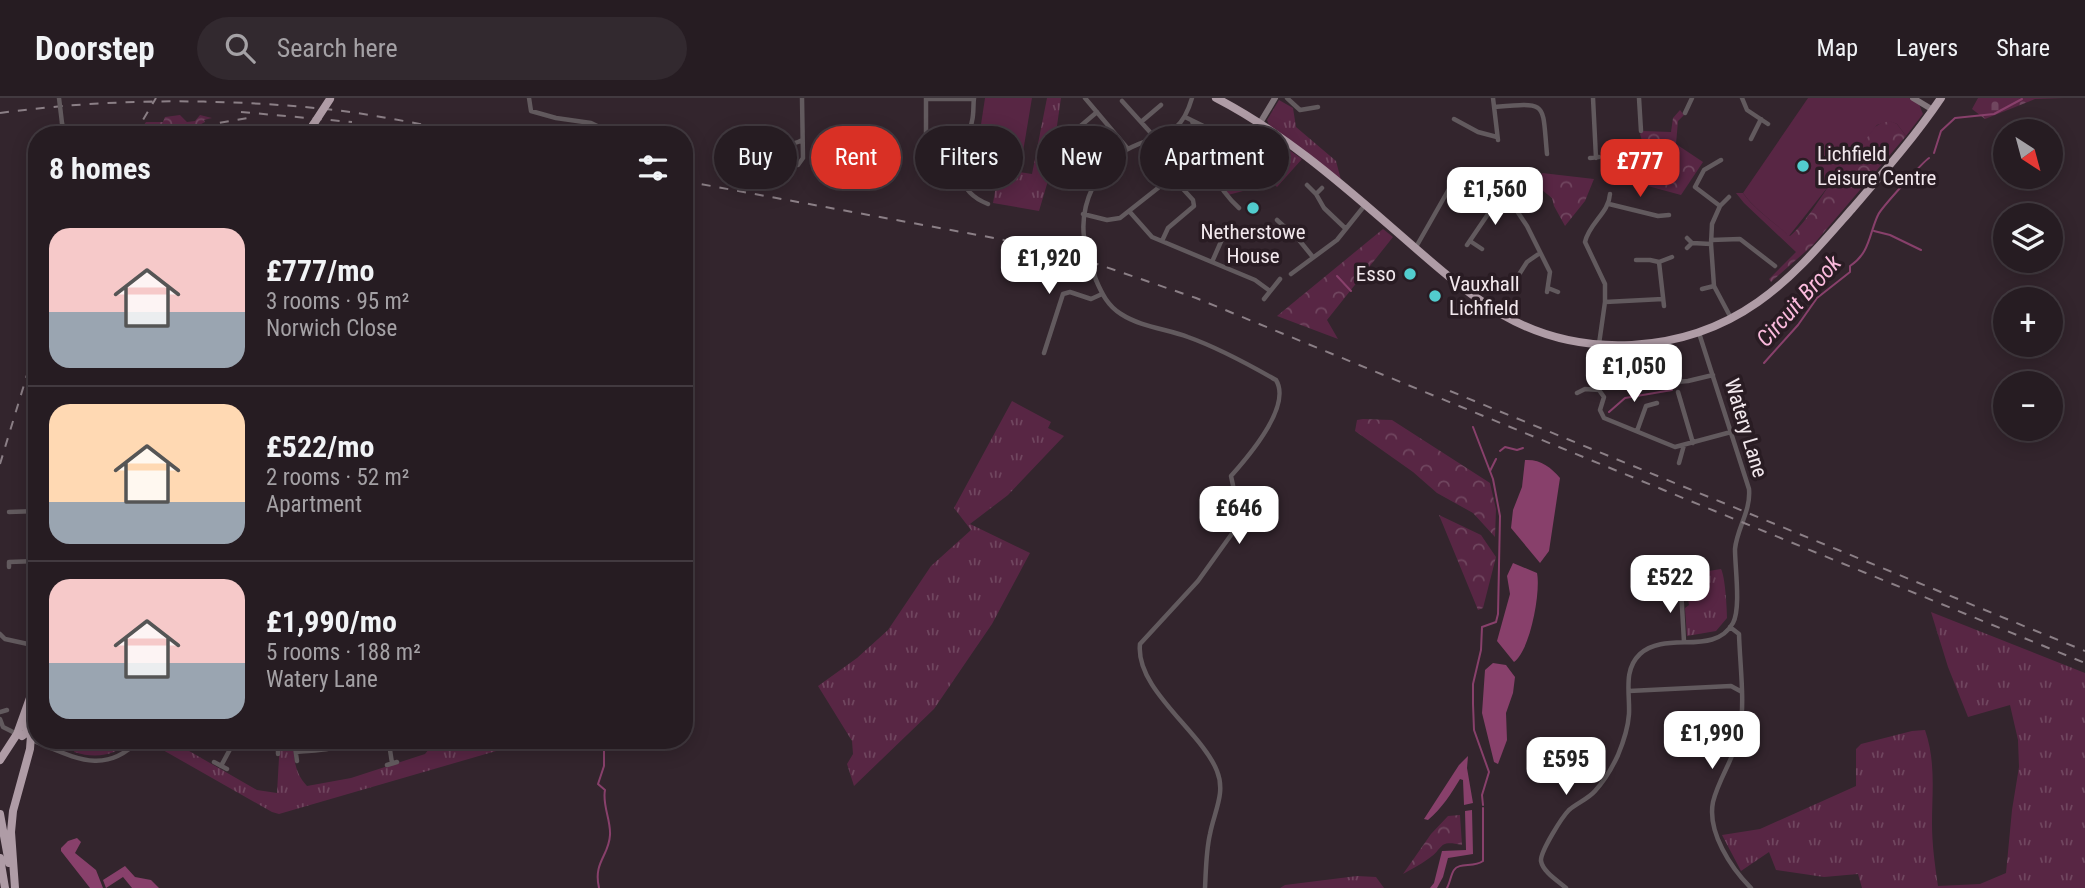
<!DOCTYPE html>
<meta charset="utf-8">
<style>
:root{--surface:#261c22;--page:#32292f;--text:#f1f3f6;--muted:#a4a1a5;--line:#423a40;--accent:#d93025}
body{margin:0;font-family:"Roboto Condensed",sans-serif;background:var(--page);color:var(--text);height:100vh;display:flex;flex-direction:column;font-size:26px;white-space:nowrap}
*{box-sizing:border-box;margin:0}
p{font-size:23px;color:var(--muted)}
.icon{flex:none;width:38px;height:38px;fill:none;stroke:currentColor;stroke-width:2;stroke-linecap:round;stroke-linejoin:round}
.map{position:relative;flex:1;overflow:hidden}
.drawer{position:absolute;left:28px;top:28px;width:665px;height:623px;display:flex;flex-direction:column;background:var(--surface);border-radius:28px;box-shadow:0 4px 18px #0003,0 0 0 2px var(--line)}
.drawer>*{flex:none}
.guide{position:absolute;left:714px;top:28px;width:665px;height:63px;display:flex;gap:14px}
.needle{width:46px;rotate:144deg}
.controls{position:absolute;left:1993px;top:21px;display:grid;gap:14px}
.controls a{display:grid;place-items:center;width:70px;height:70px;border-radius:50%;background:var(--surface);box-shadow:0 4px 18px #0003,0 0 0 2px var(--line);font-size:35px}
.price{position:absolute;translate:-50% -60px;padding:0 16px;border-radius:14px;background:#fff;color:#222;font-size:23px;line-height:46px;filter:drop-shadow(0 2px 4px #0008)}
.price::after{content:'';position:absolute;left:50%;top:42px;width:21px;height:16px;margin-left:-10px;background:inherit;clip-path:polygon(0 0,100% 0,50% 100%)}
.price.on{background:var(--accent);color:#fff}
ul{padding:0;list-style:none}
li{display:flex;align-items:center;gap:21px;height:175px;padding:0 21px}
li+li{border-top:2px solid var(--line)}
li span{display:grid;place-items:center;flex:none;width:196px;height:140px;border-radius:21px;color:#555}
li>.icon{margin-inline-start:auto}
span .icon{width:84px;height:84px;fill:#fffc;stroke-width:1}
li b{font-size:30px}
h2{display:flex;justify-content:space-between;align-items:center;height:84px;padding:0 21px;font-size:30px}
.tag{padding:0 24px;border-radius:32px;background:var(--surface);box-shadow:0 4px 18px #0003,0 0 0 2px var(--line);font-size:24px;line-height:63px}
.tag.on{background:var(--accent);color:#fff}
header{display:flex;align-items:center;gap:42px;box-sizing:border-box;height:98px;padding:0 35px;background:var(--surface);border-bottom:2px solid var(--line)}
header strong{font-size:33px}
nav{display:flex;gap:38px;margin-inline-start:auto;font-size:24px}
.search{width:490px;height:63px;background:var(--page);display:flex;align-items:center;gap:18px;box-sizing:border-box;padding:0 24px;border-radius:38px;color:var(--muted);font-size:26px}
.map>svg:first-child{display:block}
</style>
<header>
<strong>Doorstep</strong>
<div class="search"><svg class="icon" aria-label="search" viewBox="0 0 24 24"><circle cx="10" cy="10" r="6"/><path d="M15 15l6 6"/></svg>Search here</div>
<nav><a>Map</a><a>Layers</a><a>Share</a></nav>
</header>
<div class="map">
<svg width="2085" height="790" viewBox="0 0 2085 790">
<defs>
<pattern id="grass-tufts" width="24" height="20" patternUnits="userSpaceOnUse" patternTransform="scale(1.75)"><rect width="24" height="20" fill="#582644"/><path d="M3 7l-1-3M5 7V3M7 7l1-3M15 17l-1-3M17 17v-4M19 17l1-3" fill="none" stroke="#70465f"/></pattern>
<pattern id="forest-crowns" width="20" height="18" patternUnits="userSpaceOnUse" patternTransform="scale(1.75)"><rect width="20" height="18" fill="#582644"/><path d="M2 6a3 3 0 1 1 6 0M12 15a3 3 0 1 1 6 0" fill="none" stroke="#70465f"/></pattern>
<pattern id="cemetery-stones" width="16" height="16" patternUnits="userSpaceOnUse" patternTransform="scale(1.75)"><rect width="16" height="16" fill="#582644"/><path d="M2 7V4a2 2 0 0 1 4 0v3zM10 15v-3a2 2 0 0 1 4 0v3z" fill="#70465f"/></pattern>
</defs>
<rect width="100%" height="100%" fill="#33252d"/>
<path fill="url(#grass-tufts)" d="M1047,0H1061L1050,76L1039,113L993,105L999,71L1032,76Z
M1279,2L1293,10L1296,29L1336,63L1341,82L1269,27L1267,22Z
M1257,29L1302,61L1277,89L1273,85L1228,97L1225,91L1252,81Z
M1012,303L1051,324L1048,330L1064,338L1008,397L970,426L1030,455L992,526L934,611L854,688L847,666L853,656L852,643L818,588L857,560L888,532L931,468L971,432L954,410Z
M1721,471C1725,478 1727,509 1727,520L1716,533L1687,538L1685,510L1689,507L1688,501L1684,499V477Z
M1931,514L2085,575V790H1862L1858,776L1824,779L1776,772L1769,754L1741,773L1722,737L1760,731L1856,688V651L1861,646L1912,633L1925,632C1936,664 1932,694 1932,726C1932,746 1935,768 1938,788L1980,786L2006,775L2012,712L2019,669L2018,642L2010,607L1968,619L1948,569Z
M81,642H132C115,658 96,661 74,654Z
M170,642L257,692L277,695L280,642H293C294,660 294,674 307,688L351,680L425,656L436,642H534L279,716L272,714L147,643Z
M1357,778L1376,779L1384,790H1280L1285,787Z"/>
<path fill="url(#forest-crowns)" d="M1680,12L1684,17L1678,23L1676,46L1703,64L1681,97L1633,84C1637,69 1646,51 1640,36L1643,33L1671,34L1673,20Z
M180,17L187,24L195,23L200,17L212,20L204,22L205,24L181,37H137L146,24H163L165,19Z
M1889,22L1897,26L1906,38L1813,147L1771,184L1769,181L1796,154L1744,105L1736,95H1743C1755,112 1774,124 1790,138C1819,115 1856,29 1889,22Z
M1542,75L1594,81L1585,103L1565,128L1554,108L1552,100L1537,88Z
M1383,131L1393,139L1327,222L1338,241L1277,218Z
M1363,321L1392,322L1490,385L1496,411L1495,439L1473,415L1437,395L1413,374L1355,333L1357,322Z
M1439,417L1481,437L1496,459L1483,510L1478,512Z
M1460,717L1462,747C1437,741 1444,751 1428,761C1420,767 1411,771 1403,776L1431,736L1448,718Z"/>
<path fill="url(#cemetery-stones)" d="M1978,0H2064L2035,1L1985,21L1972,11Z"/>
<path fill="#582644" d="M985,0H1032L1021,66L976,59Z
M1808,0H1909L1919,6L1923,16L1906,38L1897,26L1889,23L1877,27L1789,138C1774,124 1755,112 1743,95Z"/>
<path fill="#88406b" d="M1525,362C1540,361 1551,369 1560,380L1549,453L1540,465L1511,430L1513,412L1522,389Z
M1513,465L1537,475C1541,494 1530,553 1514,564L1497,543L1510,496L1507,478Z
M1493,565L1506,567L1515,579L1513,595L1506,615L1507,642L1498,666L1494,664L1482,615L1485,572Z
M1468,658L1467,670L1473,705L1464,707L1463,682L1460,681C1451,696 1442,710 1428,722L1424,721L1459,667Z
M1472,712L1473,756L1448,760L1443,779L1437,790H1430L1434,785L1442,753L1466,752L1465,713Z
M77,740L81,744L75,755L96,772L103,790H90L61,753V750L68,743Z
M125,768L135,779L151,782L159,790H132L123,779L106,790L103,782Z"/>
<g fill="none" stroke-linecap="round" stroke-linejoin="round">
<path stroke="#88406b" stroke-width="2" d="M1934,55L1941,33L1955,20L1994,16L2022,1
M1874,133L1890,137L1921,152
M1337,178L1351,193
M1764,265L1798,227L1817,200L1850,174V168C1870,155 1869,136 1878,117C1881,110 1924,63 1929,60
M1609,314L1625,300L1672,292
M1473,329L1493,381L1500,418L1498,516L1496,524L1482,529L1481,552L1473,586V606L1474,632L1489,674L1482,697L1483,707
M1500,353L1505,349L1517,352L1523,350
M1490,373L1496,361
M599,790C593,764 609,758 610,737C611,722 602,707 605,692L598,686L604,668V642
M1447,790C1450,785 1451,776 1454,772C1459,764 1474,770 1483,763V710"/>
<path stroke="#625a5e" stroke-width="4.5" d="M529,0L531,13L556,20L591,25L616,37
M926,0V38L929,42H939L942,47L940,85
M974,0C973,7 974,16 972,23C966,55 945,89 988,106
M1085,0L1128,51
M1287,0L1300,12L1318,9
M1493,0L1498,42
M1593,0L1596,60
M1639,0L1641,33
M1742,0L1747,12L1768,26
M926,1H974
M1122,3L1150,34L1153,42
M1495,9C1549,4 1542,4 1547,56
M1685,15L1692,0
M1185,19L1226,39L1234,63
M1454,21L1478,34L1497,39
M1192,23C1203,54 1213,87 1239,110
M1141,24L1161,7
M62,25L64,37
M1062,30L1077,31L1097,14
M1751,41L1761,21
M802,42C790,50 780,41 781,62L784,66L798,67L803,60L802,0
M1590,60L1599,59
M1053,74L1095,85
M927,83L954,87
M1307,87L1316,96L1324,110L1346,131
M1316,96L1322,90
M1729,99L1720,108L1712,126L1711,146L1714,188L1731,220
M1609,106L1658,118L1669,117
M1720,108L1695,89L1704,72L1721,62
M1516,110L1534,92L1539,83
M1129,113L1152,139L1255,182L1270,193
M1083,116L1107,122L1120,120L1172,79L1193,102L1194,108L1168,130L1162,143
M1277,122L1299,142L1312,158
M1084,139C1080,106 1097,68 1128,51C1160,34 1180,42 1192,0
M1687,140L1692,145L1687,150
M1711,142L1740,141L1775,168
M1470,143L1482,151
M1692,145L1711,146
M1467,147L1501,97
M1416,149L1449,91L1456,85L1463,83L1476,85L1488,89L1511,104L1527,128L1550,174L1547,194
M1636,162H1650L1659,164L1664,208
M1212,164L1223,139L1231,135
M1659,164L1672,159
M1291,176L1337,142L1365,107
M1096,182C1102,196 1108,208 1121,216C1141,229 1167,231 1188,239C1219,250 1248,266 1276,282C1292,308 1248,359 1231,378L1240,420L1236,430L1198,483L1140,546C1135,591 1202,634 1217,673C1226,695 1214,714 1210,736C1206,753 1206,772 1205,790
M1511,189L1527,164L1540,155
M1548,190L1558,194
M1702,191L1714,188
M1264,201L1280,181
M1605,204L1663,201
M1599,246L1605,204V186L1585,144C1589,125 1609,115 1610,96
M1044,255L1063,196L1070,194L1091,201L1102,196
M1637,259L1653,256
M1643,259L1644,276L1650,286L1688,283L1713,277
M1678,294L1693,345
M1577,295L1585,291L1599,292L1604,299L1600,312L1604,320L1675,349L1731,334
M1637,333L1646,308L1657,305
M1679,365L1684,347
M9,414L37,413
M9,469V464L37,463
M1681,491L1684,544
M1730,529L1739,536C1740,568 1745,602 1740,633C1736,658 1719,679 1713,704C1707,734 1731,770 1751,790
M0,536L5,541L37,548
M1629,593L1731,588L1742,594
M0,614L7,612
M0,621L3,629L17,636
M31,642C71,657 103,680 139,642
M236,642L248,647H278
M295,649L297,663
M296,654C312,652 336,654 347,642
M278,656V642
M214,664L227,671
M392,665L390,652L393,642
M387,667L397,664
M221,668L235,642
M1566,790C1558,783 1543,774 1541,763C1540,754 1562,719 1569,712C1577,705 1588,701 1595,693C1604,683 1612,670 1618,657C1623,645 1628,630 1629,616C1630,595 1623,572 1640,556C1666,532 1714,559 1733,525C1741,510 1735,470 1735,451C1737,430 1751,413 1749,391L1699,235"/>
<path stroke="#81757b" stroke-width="6" d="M1913,0L1933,12
M1260,25L1275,0"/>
<path stroke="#af9ca6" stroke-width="8" d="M1216,0C1280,33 1336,81 1390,128C1426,159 1462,193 1503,217C1581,262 1684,256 1758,204C1794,179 1823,144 1852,111C1883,75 1914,40 1941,0
M307,37L313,27
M22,638L26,635L29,624
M0,662L17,636L31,597
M0,716L9,765
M0,760L5,790
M15,790L11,734L13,713L30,651L37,554"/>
<path stroke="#8b7f86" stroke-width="2" stroke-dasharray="9 9" stroke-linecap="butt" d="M241,14L352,24
M0,15C110,0 224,0 335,12C382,18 430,28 477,37
M134,37L156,0
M186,37L219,25L253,19
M684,83L994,140L1065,155L1196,200L2085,565
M1450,293L2085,553
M0,366L37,244"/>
<path stroke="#625a5e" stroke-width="4.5" d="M59,0L62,25
M1084,139L1096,182"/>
<path stroke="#af9ca6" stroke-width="8" d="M313,27L330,1"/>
</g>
<g fill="#52cdce" stroke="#291c23" stroke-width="2.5">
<circle cx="1803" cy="68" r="7"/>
<circle cx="1253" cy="110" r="7"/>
<circle cx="1410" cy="176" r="7"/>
<circle cx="1435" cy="198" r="7"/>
</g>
<g text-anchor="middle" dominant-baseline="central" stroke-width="7" stroke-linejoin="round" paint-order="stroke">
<g font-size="21" fill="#f2e8ed" stroke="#291c23" text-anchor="start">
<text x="1817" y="56">Lichfield<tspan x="1817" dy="24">Leisure Centre</tspan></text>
<text x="1253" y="134" text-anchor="middle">Netherstowe<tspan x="1253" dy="24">House</tspan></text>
<text x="1396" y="176" text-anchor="end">Esso</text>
<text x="1449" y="186">Vauxhall<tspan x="1449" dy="24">Lichfield</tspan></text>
</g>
<g font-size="21" fill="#f2e8ed" stroke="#291c23">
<text transform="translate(1746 330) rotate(73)">Watery Lane</text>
</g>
<g font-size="23" font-style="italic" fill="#fabadc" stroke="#291c23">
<text transform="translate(1799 203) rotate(-48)">Circuit Brook</text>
</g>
</g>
</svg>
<div class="controls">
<a><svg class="needle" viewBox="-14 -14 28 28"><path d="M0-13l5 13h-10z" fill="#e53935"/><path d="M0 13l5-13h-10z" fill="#a4a1a5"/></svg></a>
<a><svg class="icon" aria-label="layers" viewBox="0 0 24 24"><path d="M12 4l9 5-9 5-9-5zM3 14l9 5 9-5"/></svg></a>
<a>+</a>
<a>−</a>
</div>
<b class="price on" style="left:1640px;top:101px">£777</b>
<b class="price" style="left:1495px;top:129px">£1,560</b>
<b class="price" style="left:1049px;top:198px">£1,920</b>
<b class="price" style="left:1634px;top:306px">£1,050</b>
<b class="price" style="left:1239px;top:448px">£646</b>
<b class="price" style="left:1670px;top:517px">£522</b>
<b class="price" style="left:1712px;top:673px">£1,990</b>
<b class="price" style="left:1566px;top:699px">£595</b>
<div class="guide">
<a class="tag">Buy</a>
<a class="tag on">Rent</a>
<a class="tag">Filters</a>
<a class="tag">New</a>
<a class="tag">Apartment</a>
</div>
<section class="drawer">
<h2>8 homes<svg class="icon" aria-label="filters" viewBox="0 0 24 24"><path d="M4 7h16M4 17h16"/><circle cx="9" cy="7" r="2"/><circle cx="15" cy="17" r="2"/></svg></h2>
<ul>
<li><span style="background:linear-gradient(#f6c9c9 60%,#9aa5b1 0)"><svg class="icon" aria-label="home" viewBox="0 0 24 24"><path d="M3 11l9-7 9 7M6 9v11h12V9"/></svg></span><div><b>£777/mo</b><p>3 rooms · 95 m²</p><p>Norwich Close</p></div></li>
<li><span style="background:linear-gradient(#ffd9b3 70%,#9aa5b1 0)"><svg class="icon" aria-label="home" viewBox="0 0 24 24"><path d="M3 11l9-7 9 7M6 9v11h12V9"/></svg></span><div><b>£522/mo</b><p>2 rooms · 52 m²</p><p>Apartment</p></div></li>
<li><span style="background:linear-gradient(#f6c9c9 60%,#9aa5b1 0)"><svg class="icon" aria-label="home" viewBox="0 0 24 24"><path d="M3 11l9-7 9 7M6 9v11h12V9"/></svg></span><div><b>£1,990/mo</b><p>5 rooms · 188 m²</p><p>Watery Lane</p></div></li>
</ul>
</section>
</div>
